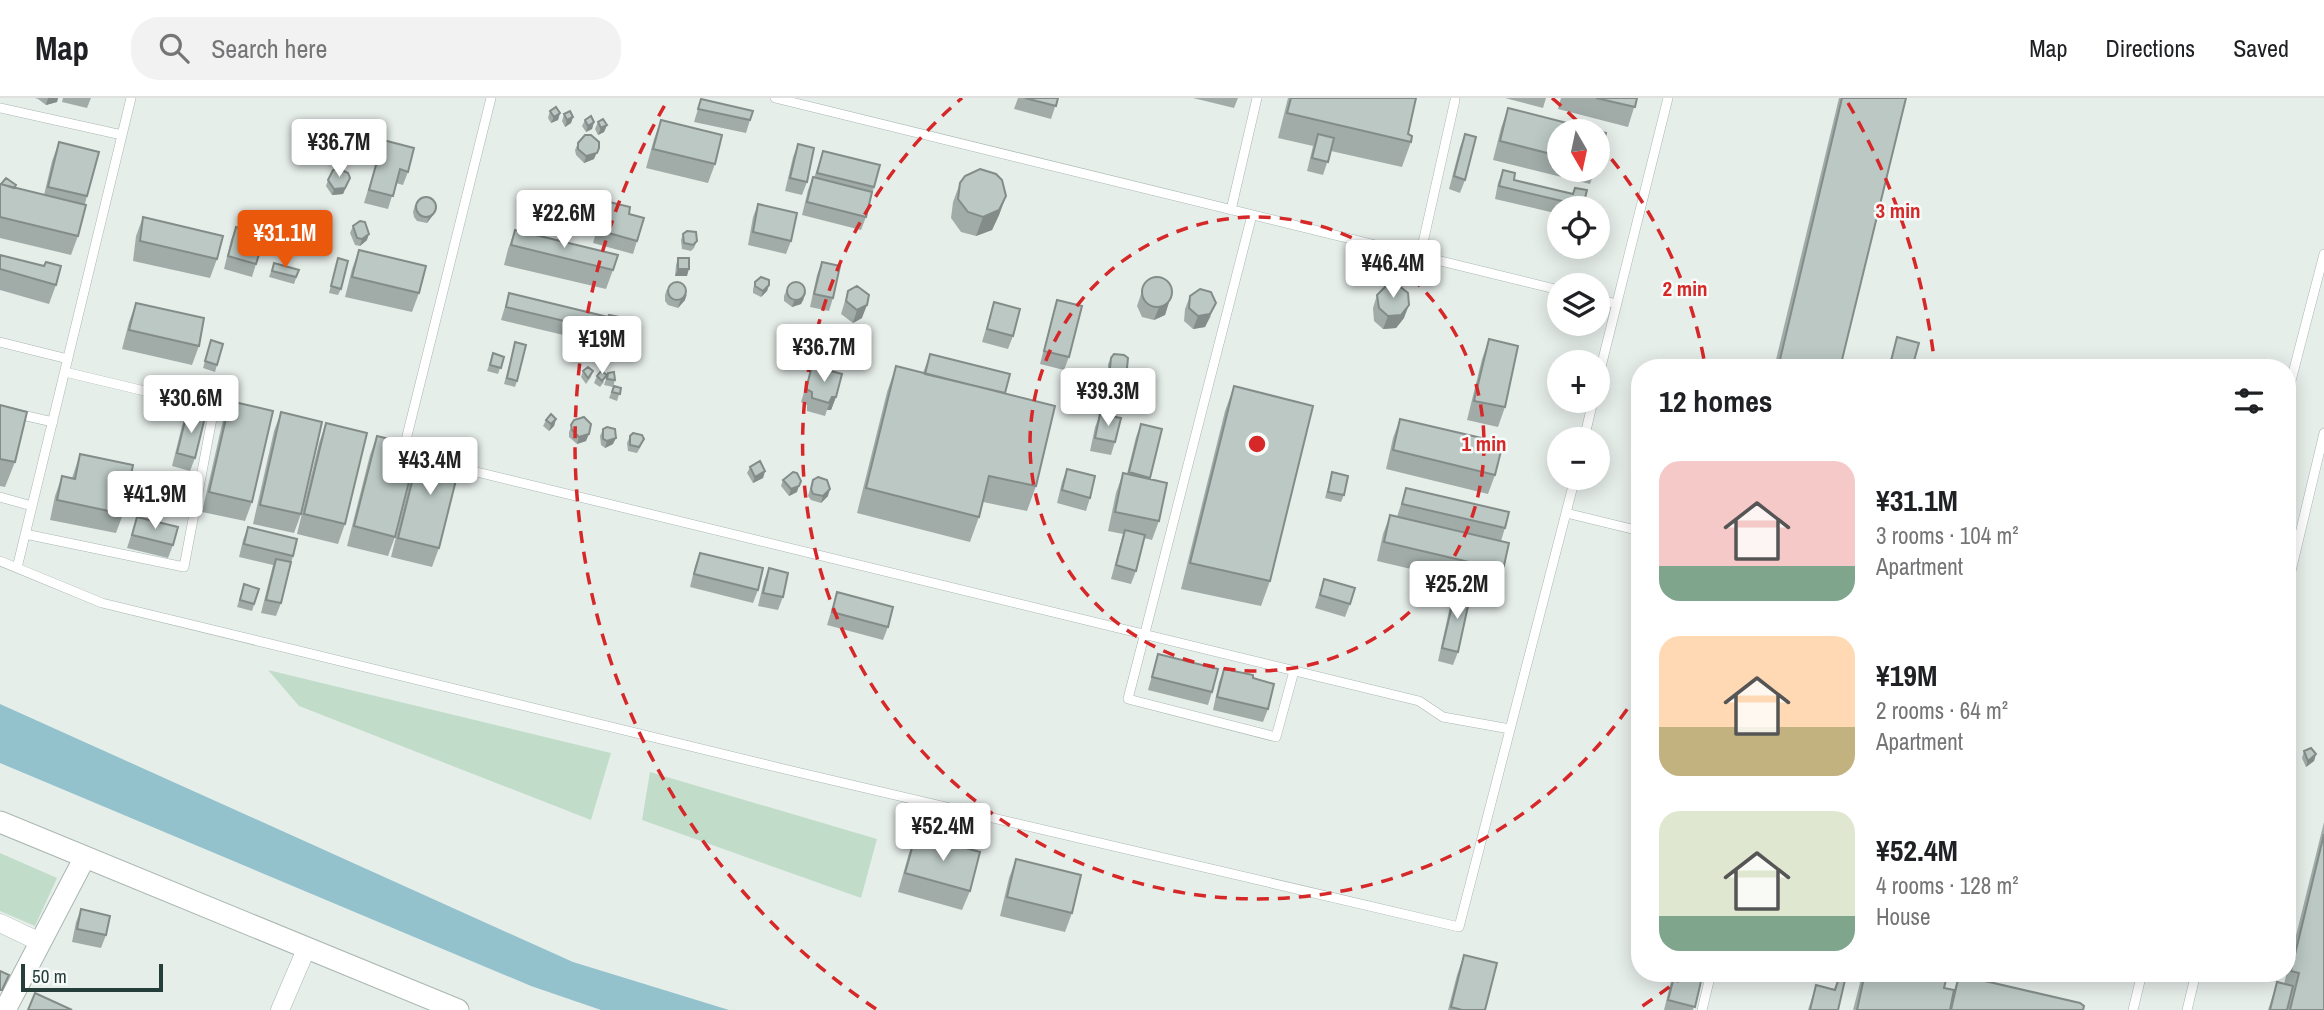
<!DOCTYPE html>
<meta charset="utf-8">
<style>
:root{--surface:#fff;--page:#f2f2f2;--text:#202124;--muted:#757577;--line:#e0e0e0;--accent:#ea580c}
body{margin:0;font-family:"Archivo Narrow",sans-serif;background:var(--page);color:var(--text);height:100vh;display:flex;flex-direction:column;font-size:26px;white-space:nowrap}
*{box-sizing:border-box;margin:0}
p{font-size:23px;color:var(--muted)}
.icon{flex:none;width:38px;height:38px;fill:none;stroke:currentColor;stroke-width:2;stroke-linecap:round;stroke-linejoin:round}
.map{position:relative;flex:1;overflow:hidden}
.panel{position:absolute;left:1631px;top:261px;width:665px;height:623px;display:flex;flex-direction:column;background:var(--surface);border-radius:28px;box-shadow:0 4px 18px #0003}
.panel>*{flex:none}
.needle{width:46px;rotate:171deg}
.fabs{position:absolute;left:1547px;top:21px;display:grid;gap:14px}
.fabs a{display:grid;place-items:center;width:63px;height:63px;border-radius:50%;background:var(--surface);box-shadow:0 4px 18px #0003;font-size:35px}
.scale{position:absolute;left:21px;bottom:18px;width:142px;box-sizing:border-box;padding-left:7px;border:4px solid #263e39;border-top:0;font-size:19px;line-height:24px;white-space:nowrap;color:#263e39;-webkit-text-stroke:5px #f6faf8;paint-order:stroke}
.price{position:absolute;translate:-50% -60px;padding:0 16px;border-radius:7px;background:#fff;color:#222;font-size:23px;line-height:46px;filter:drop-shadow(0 2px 4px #0008)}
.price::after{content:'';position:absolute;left:50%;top:42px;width:21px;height:16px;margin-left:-10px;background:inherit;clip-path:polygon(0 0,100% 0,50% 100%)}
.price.current{background:var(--accent);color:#fff}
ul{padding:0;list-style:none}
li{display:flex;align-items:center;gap:21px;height:175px;padding:0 28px}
li span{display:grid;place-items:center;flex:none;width:196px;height:140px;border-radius:21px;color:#555}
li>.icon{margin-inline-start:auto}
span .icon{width:84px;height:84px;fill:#fffc;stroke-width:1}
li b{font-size:30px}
h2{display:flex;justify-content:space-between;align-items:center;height:84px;padding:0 28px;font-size:30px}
header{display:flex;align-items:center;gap:42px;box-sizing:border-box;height:98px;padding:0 35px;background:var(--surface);border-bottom:2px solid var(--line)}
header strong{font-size:33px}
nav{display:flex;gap:38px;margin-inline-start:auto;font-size:24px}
.search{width:490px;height:63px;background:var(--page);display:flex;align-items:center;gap:18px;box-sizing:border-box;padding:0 24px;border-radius:28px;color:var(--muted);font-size:26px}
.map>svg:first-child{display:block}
</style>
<header>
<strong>Map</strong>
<div class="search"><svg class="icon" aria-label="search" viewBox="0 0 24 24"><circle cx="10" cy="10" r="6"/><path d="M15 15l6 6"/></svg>Search here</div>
<nav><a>Map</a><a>Directions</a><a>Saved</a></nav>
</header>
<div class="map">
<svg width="2324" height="912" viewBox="0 0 2324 912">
<rect width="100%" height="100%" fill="#e6eeea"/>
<path fill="#c1ddca" d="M268,572L611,655L591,722L299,608Z
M650,674L877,741L861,800L642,722Z
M0,755L57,780L35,828L0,813Z"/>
<path fill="#93c2cd" d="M0,606L573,864L729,912H601L531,888L0,665Z"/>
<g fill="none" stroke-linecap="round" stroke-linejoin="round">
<g stroke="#a9b6b1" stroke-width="10">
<path id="service" d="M775,0L1559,192
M0,10L122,37
M1231,112L1257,0
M1252,117L1128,601L1276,639L1294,573
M1420,158L1455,2
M1598,201L1616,206
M0,244L68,261
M65,274L237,315
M1598,281L1668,0
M2287,298L2324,156
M0,312L53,324
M1584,341L1593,303
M403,354L491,0
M448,367L1419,603L1443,619L1510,631
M0,399L32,408
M1566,415L1640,433
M25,436L184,469L214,310
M0,463L102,505L784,671L1459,829L1575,380
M17,470L131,0
M2287,490L2324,335
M1702,912L1711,875
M2133,912L2142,875
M2187,912L2196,875"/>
</g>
<g stroke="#a9b6b1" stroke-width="19">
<path id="minor" d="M0,825L40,844
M280,912L307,849"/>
</g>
<g stroke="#a9b6b1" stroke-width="23">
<path id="tertiary" d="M0,724L458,912
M5,912L85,759"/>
</g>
<use href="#service" stroke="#fff" stroke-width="9"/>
<use href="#minor" stroke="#fff" stroke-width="18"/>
<use href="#tertiary" stroke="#fff" stroke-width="21"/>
</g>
<path fill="#a1aca9" d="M35,0H58L57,4L46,7L38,1Z
M63,0H91L87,10L62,4Z
M1018,0H1058L1051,21L1014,11Z
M1193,0H1238L1234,10Z
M1288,0H1416L1408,36L1411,44L1402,69L1331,53L1323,77L1307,73L1313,48L1278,40Z
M1505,0H1546L1543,10Z
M1561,0H1637L1628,29L1558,11Z
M1839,0H1906L1840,270H1774Z
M701,1L750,22L746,35L694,24Z
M1508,10L1559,33V72H1595L1590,86L1493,62L1501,30Z
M550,13L560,15L558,22L551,25L548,20Z
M564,16L573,19L571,25L565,29L562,23Z
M585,22L594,24L592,31L586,34L582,28Z
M661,22L715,66L708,85L646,70L654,41Z
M598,24L607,27L604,34L598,37L595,31Z
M1465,36V82L1460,95L1449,91L1460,49Z
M383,42L408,74L403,87L396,85L388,111L364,105Z
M59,44L87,98L85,106L78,138L71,157L0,140V86L44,97L52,63Z
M578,45L594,61L584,65L576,57L575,52Z
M798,46L807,84L802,97L785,93L793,59Z
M823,53L880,67L866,119L861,132L802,117L808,92L813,79L814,80Z
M1503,72L1514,82L1572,96L1575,90L1587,92L1582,110H1559V116L1495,101L1498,85Z
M350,80L343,96L332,97L326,88L328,82Z
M960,85L1006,98L999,117L992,132L976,138L961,134L951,120L953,104Z
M605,103L629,116L637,143L633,156L593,145Z
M758,106L791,143L786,156L748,147L753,119Z
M415,107L436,110L433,117L427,125L417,123L414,119L413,114Z
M143,119L217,161L210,180L133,163L136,138Z
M353,128L367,142L360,148L355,147L350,135Z
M236,129L256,166L252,179L224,171L231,142Z
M515,132L613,172L606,191L504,167L508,151Z
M683,136L697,143L694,150L691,153L682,151L681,142Z
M359,152L419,195L412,214L345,199L352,171Z
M0,157L56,187L49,206L0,192Z
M338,160L341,191L338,197L329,195Z
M678,160L687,178H675L676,167Z
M822,164L833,200L829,213L810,209L817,177Z
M274,165L299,172L294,186L269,179Z
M755,184L769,187L767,193L761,199L753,195V191Z
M1145,184L1169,204L1165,217L1154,222L1142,219L1137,208Z
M789,186L804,201L801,206L792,209L784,203V198Z
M667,191L685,202L678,210L668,207L665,203V197Z
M848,193L862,220L853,225L841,216Z
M509,195L608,219L625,242L620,255L600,251L601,246L501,222Z
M1377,197L1404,220L1396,230L1383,231L1374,223L1373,210Z
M1190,198L1211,218L1205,229L1193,231L1184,223L1185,211Z
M1057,202L1069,259L1064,272L1040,266L1053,215Z
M994,204L1013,238L1008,251L982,244Z
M136,205L199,248L192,267L122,251L129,224Z
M1897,239L1912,270H1888Z
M1489,241L1505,309L1498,329L1467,322L1482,261Z
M211,242L223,246L215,274L203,270Z
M515,244L517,283L515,289L504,286Z
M493,255L504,259L498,276L487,273Z
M930,256L1005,295L1036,388L1027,413L983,404L979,419L970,444L857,415L887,294L896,268L923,275Z
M1111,260L1125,277L1116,281L1108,276V266Z
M812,268L836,299L831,312H827L825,318L807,313V307L801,304Z
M583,273H593L591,279L586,286L581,279Z
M608,275L615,282L613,289L604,287Z
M597,278L604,284L600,289L594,285Z
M614,288L621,290L617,303L609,300Z
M1234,288L1270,483L1261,508L1181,491L1225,313Z
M230,303L252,404L245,423L202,414L223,322Z
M0,307L15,364L5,389L0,388Z
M281,314L301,416L294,435L253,426L274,333Z
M187,315L195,360L190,373L172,368L182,328Z
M1100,316L1115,344L1111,357L1090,353L1095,329Z
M556,321L554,328L549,333L543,328L546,322Z
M1400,321L1495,377L1488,396L1386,371L1393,340Z
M574,322L586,343L577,346L569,339V334Z
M326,325L345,426L338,446L297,436L319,345Z
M1141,326L1150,381L1159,423L1152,442L1144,440L1136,473L1131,486L1111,481L1123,436L1108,433L1116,395L1123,375L1127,376L1136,339Z
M603,331L613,346L605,350L601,347L600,338Z
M377,338L395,439L388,458L347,448L370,357Z
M630,338L641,348L637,355L628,353L627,345Z
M421,348L439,450L432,469L391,459L414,367Z
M80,356L123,416L116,435L50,422L55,398L62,378L72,380Z
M750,369L765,373L763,380L753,385L747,375Z
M1067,371L1090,400L1086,413L1057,405L1062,384Z
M1332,374L1344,397L1341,404L1325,400Z
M783,382L797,394L789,398L781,388Z
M813,382L828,398L821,405L811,402L808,398Z
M1406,390L1505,430L1501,443L1503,472L1496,491L1377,463L1383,436L1390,417L1397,419Z
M137,419L173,447L168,460L127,450Z
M248,429L293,458L281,505L276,518L261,515L273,467L239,459L243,442Z
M700,455L758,492L753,505L690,489L695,468Z
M769,470L783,499L778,512L758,508L764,483Z
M1324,481L1350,506L1345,519L1315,510Z
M244,486L259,491L252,513L237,509Z
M1456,491L1458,554L1453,567L1438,563L1451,504Z
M837,494L888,529L883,542L827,527Z
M1158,556L1212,594L1208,607L1148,592Z
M1224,571L1253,580L1268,611L1263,624L1213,612L1219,584Z
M2304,653L2316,656L2314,663L2306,669L2302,660Z
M2324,724V912H2268L2277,884L2284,886Z
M916,736L970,793L962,812L898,794L909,755Z
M1016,761L1072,815L1065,834L1000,818L1009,780Z
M81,811L106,837L101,850L72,844L76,824Z
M1464,857L1485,912H1448L1457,877Z
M1673,875H1703L1693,912H1664Z
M1834,875H1935L1944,890L1954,892L1959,877L2083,912H1853L1861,881L1856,884L1845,882L1838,912H1808L1816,887L1834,891L1838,881L1833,879Z"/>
<path fill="#838c89" d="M48,0H58L57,4L46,7Z
M560,15L558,22L551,25L554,19Z
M573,19L571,25L565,29L567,22Z
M594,24L592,31L586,34L588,28Z
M607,27L604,34L598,37L601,30Z
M599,50L594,61L584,65L586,58Z
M350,80L343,96L332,97L334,91Z
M1006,98L999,117L992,132L976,138L983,119Z
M436,110L433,117L427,125L429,118Z
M369,136L367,142L360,148L362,141Z
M678,171H689L687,178H675Z
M769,187L767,193L761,199L763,193Z
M806,195L801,206L792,209L794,203Z
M687,196L685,202L678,210L680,203Z
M1169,204L1165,217L1154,222L1159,209Z
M1216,205L1205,229L1193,231L1198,218Z
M867,207L862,220L853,225L857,212Z
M1409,207L1404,220L1396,230L1383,231L1388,218Z
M1127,270L1125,277L1116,281L1119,275Z
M832,299H836L831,312H827Z
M556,321L554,328L549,333L551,326Z
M589,336L586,343L577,346L579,339Z
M616,340L613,346L605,350L607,343Z
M765,373L763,380L753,385L755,379Z
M799,388L797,394L789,398L791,391Z
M830,391L828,398L821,405L823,398Z
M2316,656L2314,663L2306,669L2308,663Z
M1859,875H1863L1861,881L1856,884Z"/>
<path fill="#bbc8c4" stroke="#838c89" stroke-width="2" d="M1025,0H1058L1056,8Z
M1291,0H1416L1408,36L1412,38L1411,44L1287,15Z
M1596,0H1637L1635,9Z
M1842,0H1906L1840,270H1778Z
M701,1L753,13L750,22L698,11Z
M556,9L560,15L554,19L550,13Z
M1508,10L1606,35L1598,65V33H1559V58L1500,43Z
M570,13L573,19L567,22L564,16Z
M591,18L594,24L588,28L585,22Z
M603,21L607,27L601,30L598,24Z
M661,22L722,37L715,66L653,51Z
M1318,36L1334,40L1328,64L1312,60Z
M1465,36L1476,39L1465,82L1454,78Z
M585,37H591L599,44V50L597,55L586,58L578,51V45Z
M383,42L414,50L408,74L400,71L393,98L369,92Z
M59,44L99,54L87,98L48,89Z
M798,46L814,50L807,84L790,80Z
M823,53L880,67L874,89L817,75Z
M338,70L348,75L350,80L345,90L334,91L328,82L333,72Z
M980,71L996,76L1002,82L1006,98L999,112L983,119L968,114L958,101L960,85L965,78Z
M1503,72L1515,75L1514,82L1573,96L1575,90L1587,92L1583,108L1499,88Z
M813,79L872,94L866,119L807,104Z
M6,80L16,87L14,90L1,86Z
M0,86L86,107L78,138L0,119Z
M416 109a10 10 0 1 1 20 0a10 10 0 1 1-20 0Z
M605,103L630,109L629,116L644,120L637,143L598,132Z
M758,106L797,115L791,143L753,134Z
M143,119L223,138L217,161L140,143Z
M360,123L365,124L369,136L362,141L357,140L353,128Z
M236,129L265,137L256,166L228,158Z
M515,132L618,157L613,172L511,147Z
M687,133L696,134L697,143L693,147L684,145L683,136Z
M359,152L426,168L419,195L352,179Z
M0,157L44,168L46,164L61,168L56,187L0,171Z
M338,160L348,163L341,191L331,188Z
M678,160H689V171H678Z
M822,164L840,168L833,200L814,196Z
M274,165L299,172L296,179L272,173Z
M1142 194a15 15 0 1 1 30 0a15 15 0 1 1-30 0Z
M761,179L769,182V187L763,193L755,188V184Z
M668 193a9 9 0 1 1 18 0a9 9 0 1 1-18 0Z
M787 193a9 9 0 1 1 18 0a9 9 0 1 1-18 0Z
M1398,187L1408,195L1409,207L1401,217L1388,218L1379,210L1377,197L1386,188Z
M857,188L869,197L867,207L857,212L846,203L848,193Z
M1200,191L1211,194L1216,205L1210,216L1198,218L1189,210L1190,198Z
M509,195L608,219L609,217L629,221L625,242L605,238L606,233L506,209Z
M1057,202L1082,208L1069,259L1044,253Z
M994,204L1020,211L1013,238L987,231Z
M136,205L204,220L199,248L129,232Z
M1897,239L1919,245L1912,270H1901L1890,267Z
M1489,241L1518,248L1505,309L1474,303Z
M211,242L223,246L217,267L205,263Z
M515,244L526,247L517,283L507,280Z
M493,255L504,259L501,270L490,267Z
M930,256L1010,276L1005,295L925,276Z
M1114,256L1124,257L1128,260L1127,270L1119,275L1110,270L1111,260Z
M812,268L842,276L836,299H832L829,305L812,300V294L806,291Z
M896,268L1055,308L1036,388L989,378L979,419L866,390Z
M588,269L593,273L588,280L583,273Z
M601,273L607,277L602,283L597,278Z
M614,274L615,282L607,281L608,275Z
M614,288L621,290L620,296L612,294Z
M1234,288L1313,308L1270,483L1190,465Z
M230,303L273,313L252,404L209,394Z
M0,307L27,314L15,364L0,361Z
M281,314L322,324L301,416L260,407Z
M187,315L205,319L195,360L177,355Z
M551,316L556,321L551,326L546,322Z
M1100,316L1121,320L1115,344L1095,340Z
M584,319L591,326L589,336L579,339L572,332L571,327L574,322Z
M1400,321L1503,345L1495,377L1393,352Z
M326,325L367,335L345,426L304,416Z
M1141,326L1162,331L1150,380L1129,374Z
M607,329L615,331L616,340L607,343L603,341V331Z
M633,335L642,337L644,341L639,349L630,347V338Z
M377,338L418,348L395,439L354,428Z
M421,348L462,358L439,450L398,440Z
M80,356L133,367L123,416L57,402L62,378L75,381Z
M760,363L765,373L755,379L750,369Z
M1067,371L1095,378L1090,400L1062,392Z
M793,374L797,375L801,383L799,388L791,391L783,382Z
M1332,374L1348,378L1344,397L1328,394Z
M1123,375L1167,385L1159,423L1115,414Z
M818,379L827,382L830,391L823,398L813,396L811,391L813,382Z
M1406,390L1509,414L1505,430L1402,406Z
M1390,417L1509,445L1503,472L1384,444Z
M137,419L178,429L173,447L132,437Z
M248,429L297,441L293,458L244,446Z
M1125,432L1145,437L1136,473L1116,467Z
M700,455L763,470L758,492L694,476Z
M276,461L291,464L281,505L266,502Z
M769,470L788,475L783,499L763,495Z
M1324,481L1355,490L1350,506L1320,497Z
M244,486L259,491L254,506L240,502Z
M1456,491L1471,494L1458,554L1442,550Z
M837,494L893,509L888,529L832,514Z
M1158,556L1218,571L1212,594L1152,579Z
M1224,571L1253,577V580L1274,586L1268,611L1217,599Z
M2311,650L2316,656L2308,663L2304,653Z
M916,736L980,754L970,793L905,775Z
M2324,736V912H2290L2299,875L2291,873Z
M1016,761L1081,777L1072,815L1007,799Z
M81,811L110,818L106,837L77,831Z
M1464,857L1497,865L1485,912H1462L1451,909Z
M0,873L9,877L2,892H0Z
M1675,875H1703L1695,909L1668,902Z
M1865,875H1935L1947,878L1944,890L1954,892L1950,912H1857Z
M1959,877L2080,905L2084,908L2083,912H1951Z
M1839,880L1845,882L1838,912H1810L1816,887L1835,892Z
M2277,884L2293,888L2287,912H2270Z
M35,895L72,912H28Z"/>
<g fill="none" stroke="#d62828" stroke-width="3.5" stroke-dasharray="12 9">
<circle cx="1257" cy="346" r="227"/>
<path d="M1639 594A455 455 0 1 1 962 0M1552 0A455 455 0 0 1 1587 33M1598 45A455 455 0 0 1 1705 267"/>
<path d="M1686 876A682 682 0 0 1 1638 911M876 911A682 682 0 0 1 666 5M1848 5A682 682 0 0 1 1935 269"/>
</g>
<circle cx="1257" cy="346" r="10" fill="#d62828" stroke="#f6faf8" stroke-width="3.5"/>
<g font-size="21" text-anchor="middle" font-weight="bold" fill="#d62828" stroke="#f6faf8" stroke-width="5" stroke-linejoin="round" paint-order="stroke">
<text x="1898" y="120">3 min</text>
<text x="1685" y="198">2 min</text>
<text x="1484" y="353">1 min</text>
</g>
</svg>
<div class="fabs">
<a><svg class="needle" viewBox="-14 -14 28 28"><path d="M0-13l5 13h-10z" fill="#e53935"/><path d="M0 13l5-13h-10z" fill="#757577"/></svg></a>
<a><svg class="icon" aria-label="locate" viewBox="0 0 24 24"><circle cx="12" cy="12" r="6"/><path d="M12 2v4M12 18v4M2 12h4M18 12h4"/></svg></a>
<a><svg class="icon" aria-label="layers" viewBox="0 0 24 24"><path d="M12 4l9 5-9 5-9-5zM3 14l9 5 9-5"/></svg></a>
<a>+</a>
<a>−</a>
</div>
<div class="scale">50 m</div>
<b class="price" style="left:339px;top:81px">¥36.7M</b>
<b class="price" style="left:564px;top:152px">¥22.6M</b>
<b class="price current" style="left:285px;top:172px">¥31.1M</b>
<b class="price" style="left:1393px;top:202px">¥46.4M</b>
<b class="price" style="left:602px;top:278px">¥19M</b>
<b class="price" style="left:824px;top:286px">¥36.7M</b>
<b class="price" style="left:1108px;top:330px">¥39.3M</b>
<b class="price" style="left:191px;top:337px">¥30.6M</b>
<b class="price" style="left:430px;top:399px">¥43.4M</b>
<b class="price" style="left:155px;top:433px">¥41.9M</b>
<b class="price" style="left:1457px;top:523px">¥25.2M</b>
<b class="price" style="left:943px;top:765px">¥52.4M</b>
<section class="panel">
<h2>12 homes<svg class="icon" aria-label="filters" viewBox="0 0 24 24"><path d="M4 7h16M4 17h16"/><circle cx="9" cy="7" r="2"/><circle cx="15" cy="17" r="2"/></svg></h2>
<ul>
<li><span style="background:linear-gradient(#f6c9c9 75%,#7fa58c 0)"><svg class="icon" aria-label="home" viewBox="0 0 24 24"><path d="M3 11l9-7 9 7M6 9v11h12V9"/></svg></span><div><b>¥31.1M</b><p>3 rooms · 104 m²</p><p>Apartment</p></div></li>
<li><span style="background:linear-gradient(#ffd9b3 65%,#c2b280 0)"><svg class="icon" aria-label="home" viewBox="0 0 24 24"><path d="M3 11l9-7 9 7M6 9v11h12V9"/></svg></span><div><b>¥19M</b><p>2 rooms · 64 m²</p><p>Apartment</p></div></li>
<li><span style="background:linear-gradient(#dfe7d0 75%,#7fa58c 0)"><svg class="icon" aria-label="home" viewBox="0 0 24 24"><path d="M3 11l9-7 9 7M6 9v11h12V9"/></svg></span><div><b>¥52.4M</b><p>4 rooms · 128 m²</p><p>House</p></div></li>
</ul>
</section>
</div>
